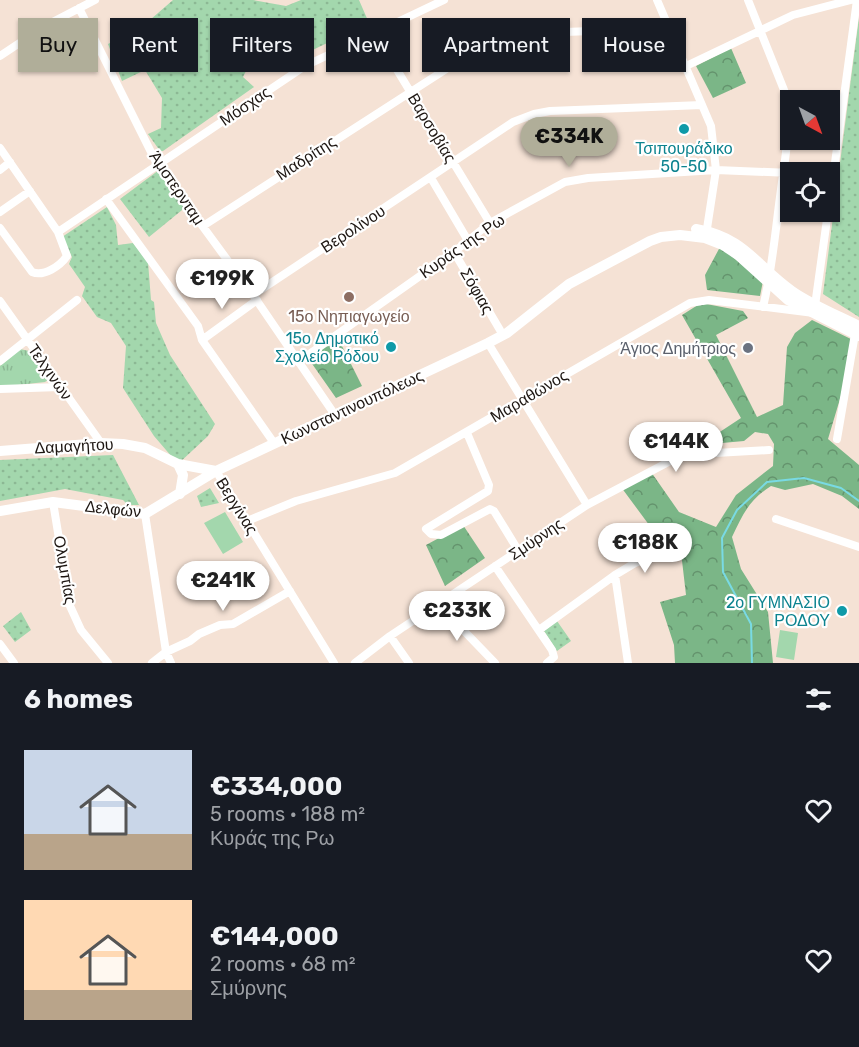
<!DOCTYPE html>
<meta charset="utf-8">
<style>
:root{--surface:#171b24;--page:#20242c;--text:#f1f3f6;--muted:#9ea1a6;--accent:#b0ae99}
body{margin:0;font-family:Rubik,sans-serif;background:var(--page);color:var(--text);height:100vh;display:flex;flex-direction:column;font-size:22px;white-space:nowrap}
*{box-sizing:border-box;margin:0}
p{font-size:20px;color:var(--muted)}
.icon{flex:none;width:33px;height:33px;fill:none;stroke:currentColor;stroke-width:2;stroke-linecap:round;stroke-linejoin:round}
.map{position:relative;height:663px;overflow:hidden}
.drawer{display:flex;flex-direction:column;background:var(--surface);flex:1}
.drawer>*{flex:none}
.hud{position:absolute;left:18px;top:18px;width:824px;height:54px;display:flex;gap:12px}
.needle{width:39px;rotate:139deg}
.fabs{position:absolute;left:780px;top:90px;display:grid;gap:12px}
.fabs a{display:grid;place-items:center;width:60px;height:60px;border-radius:0px;background:var(--surface);box-shadow:0 2px 4px #0004;font-size:30px}
.price{position:absolute;translate:-50% -51px;padding:0 14px;border-radius:21px;background:#fff;color:#222;font-size:20px;line-height:39px;filter:drop-shadow(0 2px 3px #0008)}
.price::after{content:'';position:absolute;left:50%;top:36px;width:18px;height:14px;margin-left:-9px;background:inherit;clip-path:polygon(0 0,100% 0,50% 100%)}
.price.on{background:var(--accent);color:#111}
ul{padding:0;list-style:none}
li{display:flex;align-items:center;gap:18px;height:150px;padding:0 24px}
li span{display:grid;place-items:center;flex:none;width:168px;height:120px;border-radius:0px;color:#555}
li>.icon{margin-inline-start:auto}
span .icon{width:72px;height:72px;fill:#fffc;stroke-width:1}
li b{font-size:26px}
h2{display:flex;justify-content:space-between;align-items:center;height:72px;padding:0 24px;font-size:26px}
.tag{padding:0 21px;border-radius:0px;background:var(--surface);box-shadow:0 2px 4px #0004;font-size:21px;line-height:54px}
.tag.on{background:var(--accent);color:#111}
.map>svg:first-child{display:block}
</style>
<div class="map">
<svg width="859" height="663" viewBox="0 0 859 663">
<defs>
<pattern id="grass-dots" width="8" height="8" patternUnits="userSpaceOnUse" patternTransform="scale(1.5)"><rect width="8" height="8" fill="#a3d7ad"/><path d="M2 2h.1M6 6h.1" fill="none" stroke="#8cb894" stroke-width="1.8" stroke-linecap="round"/></pattern>
<pattern id="forest-crowns" width="20" height="18" patternUnits="userSpaceOnUse" patternTransform="scale(1.5)"><rect width="20" height="18" fill="#7bb687"/><path d="M2 6a3 3 0 1 1 6 0M12 15a3 3 0 1 1 6 0" fill="none" stroke="#64936d"/></pattern>
<pattern id="park-tufts" width="24" height="20" patternUnits="userSpaceOnUse" patternTransform="scale(1.5)"><rect width="24" height="20" fill="#a3d7ad"/><path d="M3 7l-1-3M5 7V3M7 7l1-3M15 17l-1-3M17 17v-4M19 17l1-3" fill="none" stroke="#8cb894"/></pattern>
</defs>
<rect width="100%" height="100%" fill="#f5e2d5"/>
<path fill="url(#grass-dots)" d="M173,0H253L286,6L301,0H359L369,23L298,57L267,29L243,77L254,87L163,151H160L148,134L161,128L162,98L145,70L122,81L108,44L143,26Z
M859,17V317L823,294Z
M159,170L187,206L149,237L120,199Z
M107,207L116,225L118,245L133,243L148,262L151,300L154,302L156,323L170,355L215,424L208,436L178,464L154,436L123,388L126,346L111,323L97,317L82,296L85,287L69,264L72,257L62,237Z
M113,455L139,505H128L123,500L65,489L0,501V460Z
M210,488L219,503L201,507L197,496Z
M21,612L31,630L15,642L3,626Z
M557,621L571,641L557,651L544,631Z"/>
<path fill="url(#forest-crowns)" d="M731,48L746,83L713,98L696,66Z
M720,247L763,281L760,296L707,290L705,275Z
M701,303L743,311L748,318L716,335L757,417L783,405L787,347L795,333L812,320L857,342L828,439L859,465V509L842,496L813,484L785,490L771,486C749,500 743,514 732,537L741,569L768,612L773,663H675L674,645L660,602L686,595L681,552L658,537L621,487L649,469L679,512L716,527L736,495L773,466L774,444L768,434L755,432L744,441L700,445L741,418L682,315Z
M338,338L362,386L336,398L308,358Z
M463,525L485,558L445,586L426,545Z"/>
<path fill="url(#park-tufts)" d="M20,349L29,351L49,379L45,382L0,387V366Z"/>
<path fill="#a3d7ad" d="M225,512L243,542L223,554L204,523Z
M780,630L798,633L794,660L776,657Z"/>
<g fill="none" stroke-linecap="round" stroke-linejoin="round">
<path stroke="#79dae3" stroke-width="2" d="M752,663L751,624L723,572L722,538L737,510L767,482L804,478L841,488L859,501"/>
<path stroke="#fff" stroke-width="8" d="M657,0L711,126L716,170L706,235
M748,0L786,95C792,127 784,164 780,197C775,234 772,271 763,307
M79,8L157,164L253,295L335,415
M374,32L490,223
M0,56L45,26L95,0
M684,67L793,15L851,0
M0,148L58,232L67,256C60,266 44,277 32,272L0,228
M0,170L10,162
M431,178L467,239
M106,199L198,326L202,340L274,443
M830,200L857,0
M0,212L30,191
M203,226L482,46L514,34L668,28
M58,232L305,66L444,0
M454,252L500,330
M253,295L513,122L534,114L550,111L702,105
M0,301L101,443
M202,340L257,300
M488,343L587,505
M0,361L77,300
M298,362L454,252L490,223L565,182L588,178L716,170L790,173
M0,389L60,387
M467,433L489,485L488,491L426,529L431,534L441,535L490,509L494,511L518,550
M837,439L855,334
M216,471L334,663
M53,502L70,606L81,630L108,663
M145,514L166,652L171,663
M776,519L859,547
M247,521L296,501L395,473L690,303L709,300L814,313L828,212
M495,566L552,650L554,657L547,663
M615,575L628,663
M438,604L495,663
M539,630L615,575L635,563L667,554
M390,636L409,663
M0,644L14,663
M152,663L166,652L190,641L199,634L220,625L233,624L290,591
M355,663L390,636L587,505L640,477L676,458L698,454L769,450"/>
<path stroke="#fff" stroke-width="10" d="M696,229C746,238 755,265 792,291C812,305 837,315 859,326
M0,451L101,443L123,444L145,448L178,464L216,471
M178,464L183,475L180,494
M0,511L53,502L145,514L216,471L488,343L507,333L569,284L650,241L661,237L680,235L705,238L723,245L738,255L788,300L859,336"/>
</g>
<g fill="#0f9aa8" stroke="#fff" stroke-width="2">
<circle cx="684" cy="129" r="6"/>
<circle cx="391" cy="347" r="6"/>
<circle cx="842" cy="611" r="6"/>
</g>
<circle fill="#8d6e63" stroke="#fff" stroke-width="2" cx="349" cy="297" r="6"/>
<circle fill="#6b7280" stroke="#fff" stroke-width="2" cx="748" cy="348" r="6"/>
<g text-anchor="middle" dominant-baseline="central" stroke-width="4.5" stroke-linejoin="round" paint-order="stroke">
<g font-size="16" fill="#1d1612" stroke="#fff">
<text transform="translate(245 106) rotate(-34)">Μόσχας</text>
<text transform="translate(432 128) rotate(59)">Βαρσοβίας</text>
<text transform="translate(306 158) rotate(-33)">Μαδρίτης</text>
<text transform="translate(177 188) rotate(56)">Άμστερνταμ</text>
<text transform="translate(353 229) rotate(-33)">Βερολίνου</text>
<text transform="translate(462 246) rotate(-35)">Κυράς της Ρω</text>
<text transform="translate(477 291) rotate(60)">Σόφιας</text>
<text transform="translate(50 372) rotate(55)">Τελχινών</text>
<text transform="translate(529 396) rotate(-31)">Μαραθώνος</text>
<text transform="translate(352 407) rotate(-25)">Κωνσταντινουπόλεως</text>
<text transform="translate(74 446) rotate(-3)">Δαμαγήτου</text>
<text transform="translate(237 506) rotate(58)">Βεργίνας</text>
<text transform="translate(113 509) rotate(6)">Δελφών</text>
<text transform="translate(536 539) rotate(-34)">Σμύρνης</text>
<text transform="translate(65 570) rotate(80)">Ολυμπίας</text>
</g>
<g font-size="16" fill="#0d838f" stroke="#fff" text-anchor="end">
<text x="684" y="148" text-anchor="middle">Τσιπουράδικο<tspan x="684" dy="18">50-50</tspan></text>
<text x="379" y="338">15ο Δημοτικό<tspan x="379" dy="18">Σχολείο Ρόδου</tspan></text>
<text x="830" y="602">2ο ΓΥΜΝΑΣΙΟ<tspan x="830" dy="18">ΡΟΔΟΥ</tspan></text>
</g>
<g font-size="16" fill="#785e54" stroke="#fff">
<text x="349" y="316">15ο Νηπιαγωγείο</text>
</g>
<g font-size="16" fill="#5b616d" stroke="#fff" text-anchor="end">
<text x="736" y="348">Άγιος Δημήτριος</text>
</g>
</g>
</svg>
<div class="fabs">
<a><svg class="needle" viewBox="-14 -14 28 28"><path d="M0-13l5 13h-10z" fill="#e53935"/><path d="M0 13l5-13h-10z" fill="#9ea1a6"/></svg></a>
<a><svg class="icon" aria-label="locate" viewBox="0 0 24 24"><circle cx="12" cy="12" r="6"/><path d="M12 2v4M12 18v4M2 12h4M18 12h4"/></svg></a>
</div>
<b class="price on" style="left:569px;top:168px">€334K</b>
<b class="price" style="left:222px;top:310px">€199K</b>
<b class="price" style="left:676px;top:473px">€144K</b>
<b class="price" style="left:645px;top:574px">€188K</b>
<b class="price" style="left:223px;top:612px">€241K</b>
<b class="price" style="left:457px;top:642px">€233K</b>
<div class="hud">
<a class="tag on">Buy</a>
<a class="tag">Rent</a>
<a class="tag">Filters</a>
<a class="tag">New</a>
<a class="tag">Apartment</a>
<a class="tag">House</a>
</div>
</div>
<section class="drawer">
<h2>6 homes<svg class="icon" aria-label="filters" viewBox="0 0 24 24"><path d="M4 7h16M4 17h16"/><circle cx="9" cy="7" r="2"/><circle cx="15" cy="17" r="2"/></svg></h2>
<ul>
<li><span style="background:linear-gradient(#c9d6e8 70%,#b9a48a 0)"><svg class="icon" aria-label="home" viewBox="0 0 24 24"><path d="M3 11l9-7 9 7M6 9v11h12V9"/></svg></span><div><b>€334,000</b><p>5 rooms · 188 m²</p><p>Κυράς της Ρω</p></div><svg class="icon" aria-label="heart" viewBox="0 0 24 24"><path d="M12 20l-8-8c-3-5 5-10 8-4 3-6 11-1 8 4z"/></svg></li>
<li><span style="background:linear-gradient(#ffd9b3 75%,#b9a48a 0)"><svg class="icon" aria-label="home" viewBox="0 0 24 24"><path d="M3 11l9-7 9 7M6 9v11h12V9"/></svg></span><div><b>€144,000</b><p>2 rooms · 68 m²</p><p>Σμύρνης</p></div><svg class="icon" aria-label="heart" viewBox="0 0 24 24"><path d="M12 20l-8-8c-3-5 5-10 8-4 3-6 11-1 8 4z"/></svg></li>
</ul>
</section>
